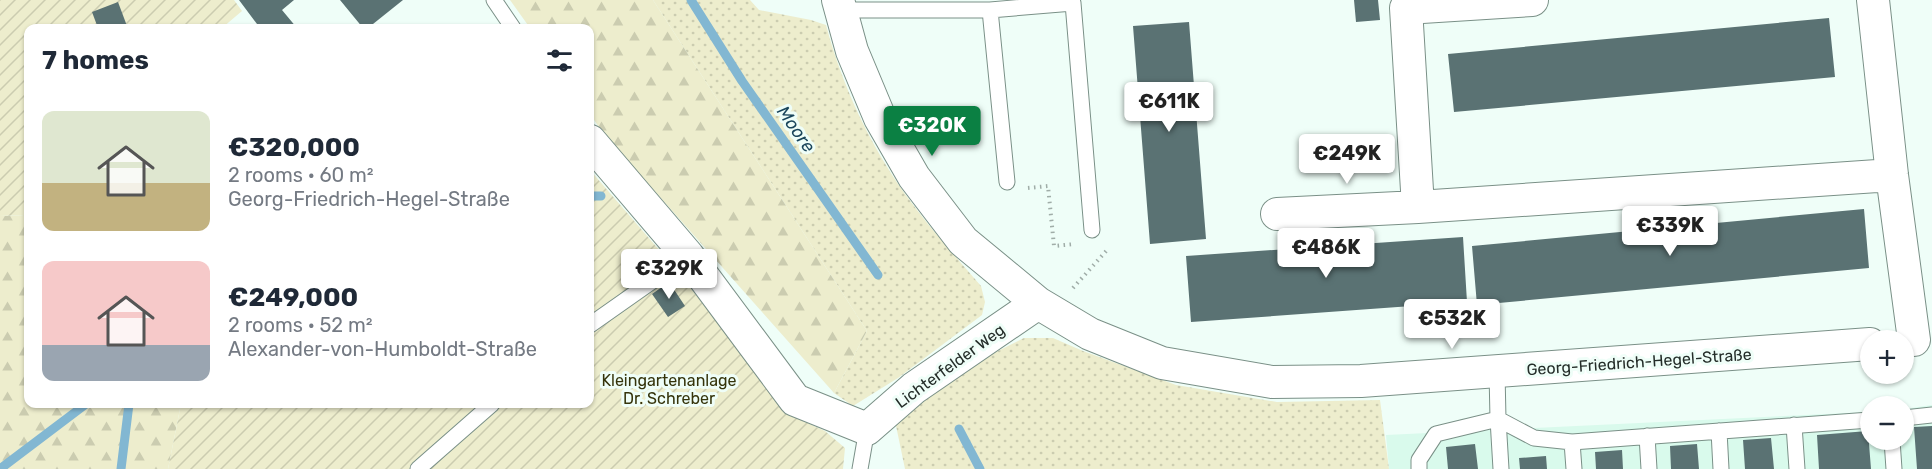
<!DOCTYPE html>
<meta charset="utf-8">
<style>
:root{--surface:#fff;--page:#f2f2f3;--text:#1f2937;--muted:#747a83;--accent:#0b8043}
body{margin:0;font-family:Rubik,sans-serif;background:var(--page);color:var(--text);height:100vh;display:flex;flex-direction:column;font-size:22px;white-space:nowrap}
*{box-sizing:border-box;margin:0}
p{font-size:20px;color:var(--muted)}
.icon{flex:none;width:33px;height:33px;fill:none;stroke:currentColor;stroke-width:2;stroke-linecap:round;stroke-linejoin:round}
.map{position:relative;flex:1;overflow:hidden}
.details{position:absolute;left:24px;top:24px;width:570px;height:384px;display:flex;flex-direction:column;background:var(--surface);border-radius:12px;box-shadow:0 2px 4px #0004}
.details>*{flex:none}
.fabs{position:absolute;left:1860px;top:330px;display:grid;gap:12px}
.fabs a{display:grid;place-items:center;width:54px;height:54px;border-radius:50%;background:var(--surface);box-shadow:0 2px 4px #0004;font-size:30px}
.price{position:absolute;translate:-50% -51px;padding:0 14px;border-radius:6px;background:#fff;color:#222;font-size:20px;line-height:39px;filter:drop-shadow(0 2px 3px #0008)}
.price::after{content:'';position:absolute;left:50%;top:36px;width:18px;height:14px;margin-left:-9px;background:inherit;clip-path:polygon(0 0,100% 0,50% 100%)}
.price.selected{background:var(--accent);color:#fff}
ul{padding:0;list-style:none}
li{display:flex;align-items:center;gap:18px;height:150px;padding:0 18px}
li span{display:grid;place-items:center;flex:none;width:168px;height:120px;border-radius:12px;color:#555}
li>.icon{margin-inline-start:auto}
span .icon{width:72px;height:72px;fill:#fffc;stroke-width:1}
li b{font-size:26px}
h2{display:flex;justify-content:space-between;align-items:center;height:72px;padding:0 18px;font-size:26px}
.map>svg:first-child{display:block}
</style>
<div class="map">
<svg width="1932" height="469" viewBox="0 0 1932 469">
<defs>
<pattern id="grass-dots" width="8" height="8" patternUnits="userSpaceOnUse" patternTransform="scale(1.5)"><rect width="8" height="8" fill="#ededcd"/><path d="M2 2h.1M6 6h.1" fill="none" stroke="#cbccb0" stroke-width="1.8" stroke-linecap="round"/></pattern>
<pattern id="forest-firs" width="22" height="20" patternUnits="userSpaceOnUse" patternTransform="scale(1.5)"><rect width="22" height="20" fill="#ededcd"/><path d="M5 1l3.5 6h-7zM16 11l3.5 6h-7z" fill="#cbccb0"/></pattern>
<pattern id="garden-furrows" width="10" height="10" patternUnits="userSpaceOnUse" patternTransform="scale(1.5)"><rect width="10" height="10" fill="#ededcd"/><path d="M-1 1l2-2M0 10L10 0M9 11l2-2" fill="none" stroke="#cbccb0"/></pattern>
</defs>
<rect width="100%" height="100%" fill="#effef8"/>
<path fill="#d9faec" d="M1932,405V469H1389L1386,435L1870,412V440H1904V409Z"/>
<path fill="url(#grass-dots)" d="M653,0H750L759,10L811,20L826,25C842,85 869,143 905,194C928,226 955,256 981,286L985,302L982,315L898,378L853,406L834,393L867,331Z
M1024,338H1053L1083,351L1176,385L1277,402L1380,400L1389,469H905L894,416L962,369Z"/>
<path fill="url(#forest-firs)" d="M510,0H653L867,331L834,393L603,133L590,114V28H530Z
M28,215V404H181L168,469H0V216Z"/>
<path fill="url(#garden-furrows)" d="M0,0H234L242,11L222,28H28V215L0,216Z
M590,170L674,267L790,415L825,431L845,448L843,469H168L181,404H590Z"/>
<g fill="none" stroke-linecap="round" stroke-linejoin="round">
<path stroke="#82b7d2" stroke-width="9" d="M691,0L742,81L878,275
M590,196H601
M959,429L980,469
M0,469L86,404
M121,469L129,404"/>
</g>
<path fill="#5a7273" d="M239,0H294L282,10L297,28H260Z
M340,0H403L368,28H363Z
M1354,0H1378L1380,20L1356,22Z
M118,2L127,26L120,28H98L92,12Z
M1829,18L1835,77L1454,112L1448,54Z
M1189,22L1206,239L1150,244L1133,26Z
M1864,209L1869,268L1477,305L1472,246Z
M1463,237L1467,302L1191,322L1186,256Z
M669,282L685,306L668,317L652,294Z
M1932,426V469H1917L1914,427Z
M1868,431L1871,469H1819L1817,435Z
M1771,438L1774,469H1745L1743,440Z
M1475,444L1478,469H1448L1446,447Z
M1697,444L1699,469H1671L1670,446Z
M1622,450L1623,469H1596L1595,452Z
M1546,456L1547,469H1520L1519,458Z"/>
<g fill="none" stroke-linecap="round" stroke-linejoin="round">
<g stroke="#7a9087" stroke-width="17">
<path id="lane" d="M494,0L513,28
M840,10H990L1073,3L1092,230
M990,10L1007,182
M590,325L688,256
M1497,372L1498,419L1534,438L1572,442L1870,420
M1904,418L1932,415
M1794,425L1797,469
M1719,431L1721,469
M1647,436L1649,469
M1892,440L1894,469
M1572,442L1574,469
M418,469L492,404
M860,469L867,429
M1419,469V460L1436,434L1498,419L1501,469"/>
</g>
<g stroke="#7a9087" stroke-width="34">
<path id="street" d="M838,0L852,51L880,118L914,177L963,241L1038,303L1090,334L1162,363L1272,382L1361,381L1870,344
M1873,0L1892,175L1914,340
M590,141L688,256L795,400L867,429L914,388L1038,303
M1418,207L1406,8L1532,0
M1277,214L1418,207L1892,175"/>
</g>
<path stroke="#a0ada8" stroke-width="4" stroke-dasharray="1.5 4.5" stroke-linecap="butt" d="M1028,188L1048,186L1054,246L1075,244
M1073,288L1108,249"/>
<use href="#lane" stroke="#fff" stroke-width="15"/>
<use href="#street" stroke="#fff" stroke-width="32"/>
</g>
<g text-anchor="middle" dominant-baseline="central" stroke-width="6" stroke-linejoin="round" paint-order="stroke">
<g font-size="16" fill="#242d29" stroke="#effef8">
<text transform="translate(1639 362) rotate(-4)">Georg-Friedrich-Hegel-Straße</text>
<text transform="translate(950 366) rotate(-36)">Lichterfelder Weg</text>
</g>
<g font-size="16" fill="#35340b" stroke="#effef8">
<text x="669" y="380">Kleingartenanlage<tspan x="669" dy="18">Dr. Schreber</tspan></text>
</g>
<g font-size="18" font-style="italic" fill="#1a455a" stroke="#effef8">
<text transform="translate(796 129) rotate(55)">Moore</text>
</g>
</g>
</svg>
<div class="fabs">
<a>+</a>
<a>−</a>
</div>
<b class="price" style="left:1169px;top:133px">€611K</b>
<b class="price selected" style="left:932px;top:157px">€320K</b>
<b class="price" style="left:1347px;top:185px">€249K</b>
<b class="price" style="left:1670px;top:257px">€339K</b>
<b class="price" style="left:1326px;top:279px">€486K</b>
<b class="price" style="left:669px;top:300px">€329K</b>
<b class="price" style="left:1452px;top:350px">€532K</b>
<section class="details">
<h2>7 homes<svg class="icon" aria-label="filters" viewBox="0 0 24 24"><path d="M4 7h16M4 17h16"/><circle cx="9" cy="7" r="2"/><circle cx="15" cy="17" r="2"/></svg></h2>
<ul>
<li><span style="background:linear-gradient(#dfe7d0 60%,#c2b280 0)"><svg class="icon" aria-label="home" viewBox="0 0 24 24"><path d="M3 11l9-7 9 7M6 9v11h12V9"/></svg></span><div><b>€320,000</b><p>2 rooms · 60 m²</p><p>Georg-Friedrich-Hegel-Straße</p></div></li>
<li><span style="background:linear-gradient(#f6c9c9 70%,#9aa5b1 0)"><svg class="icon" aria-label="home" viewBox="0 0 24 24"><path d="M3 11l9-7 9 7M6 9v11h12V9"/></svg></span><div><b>€249,000</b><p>2 rooms · 52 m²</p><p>Alexander-von-Humboldt-Straße</p></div></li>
</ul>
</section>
</div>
